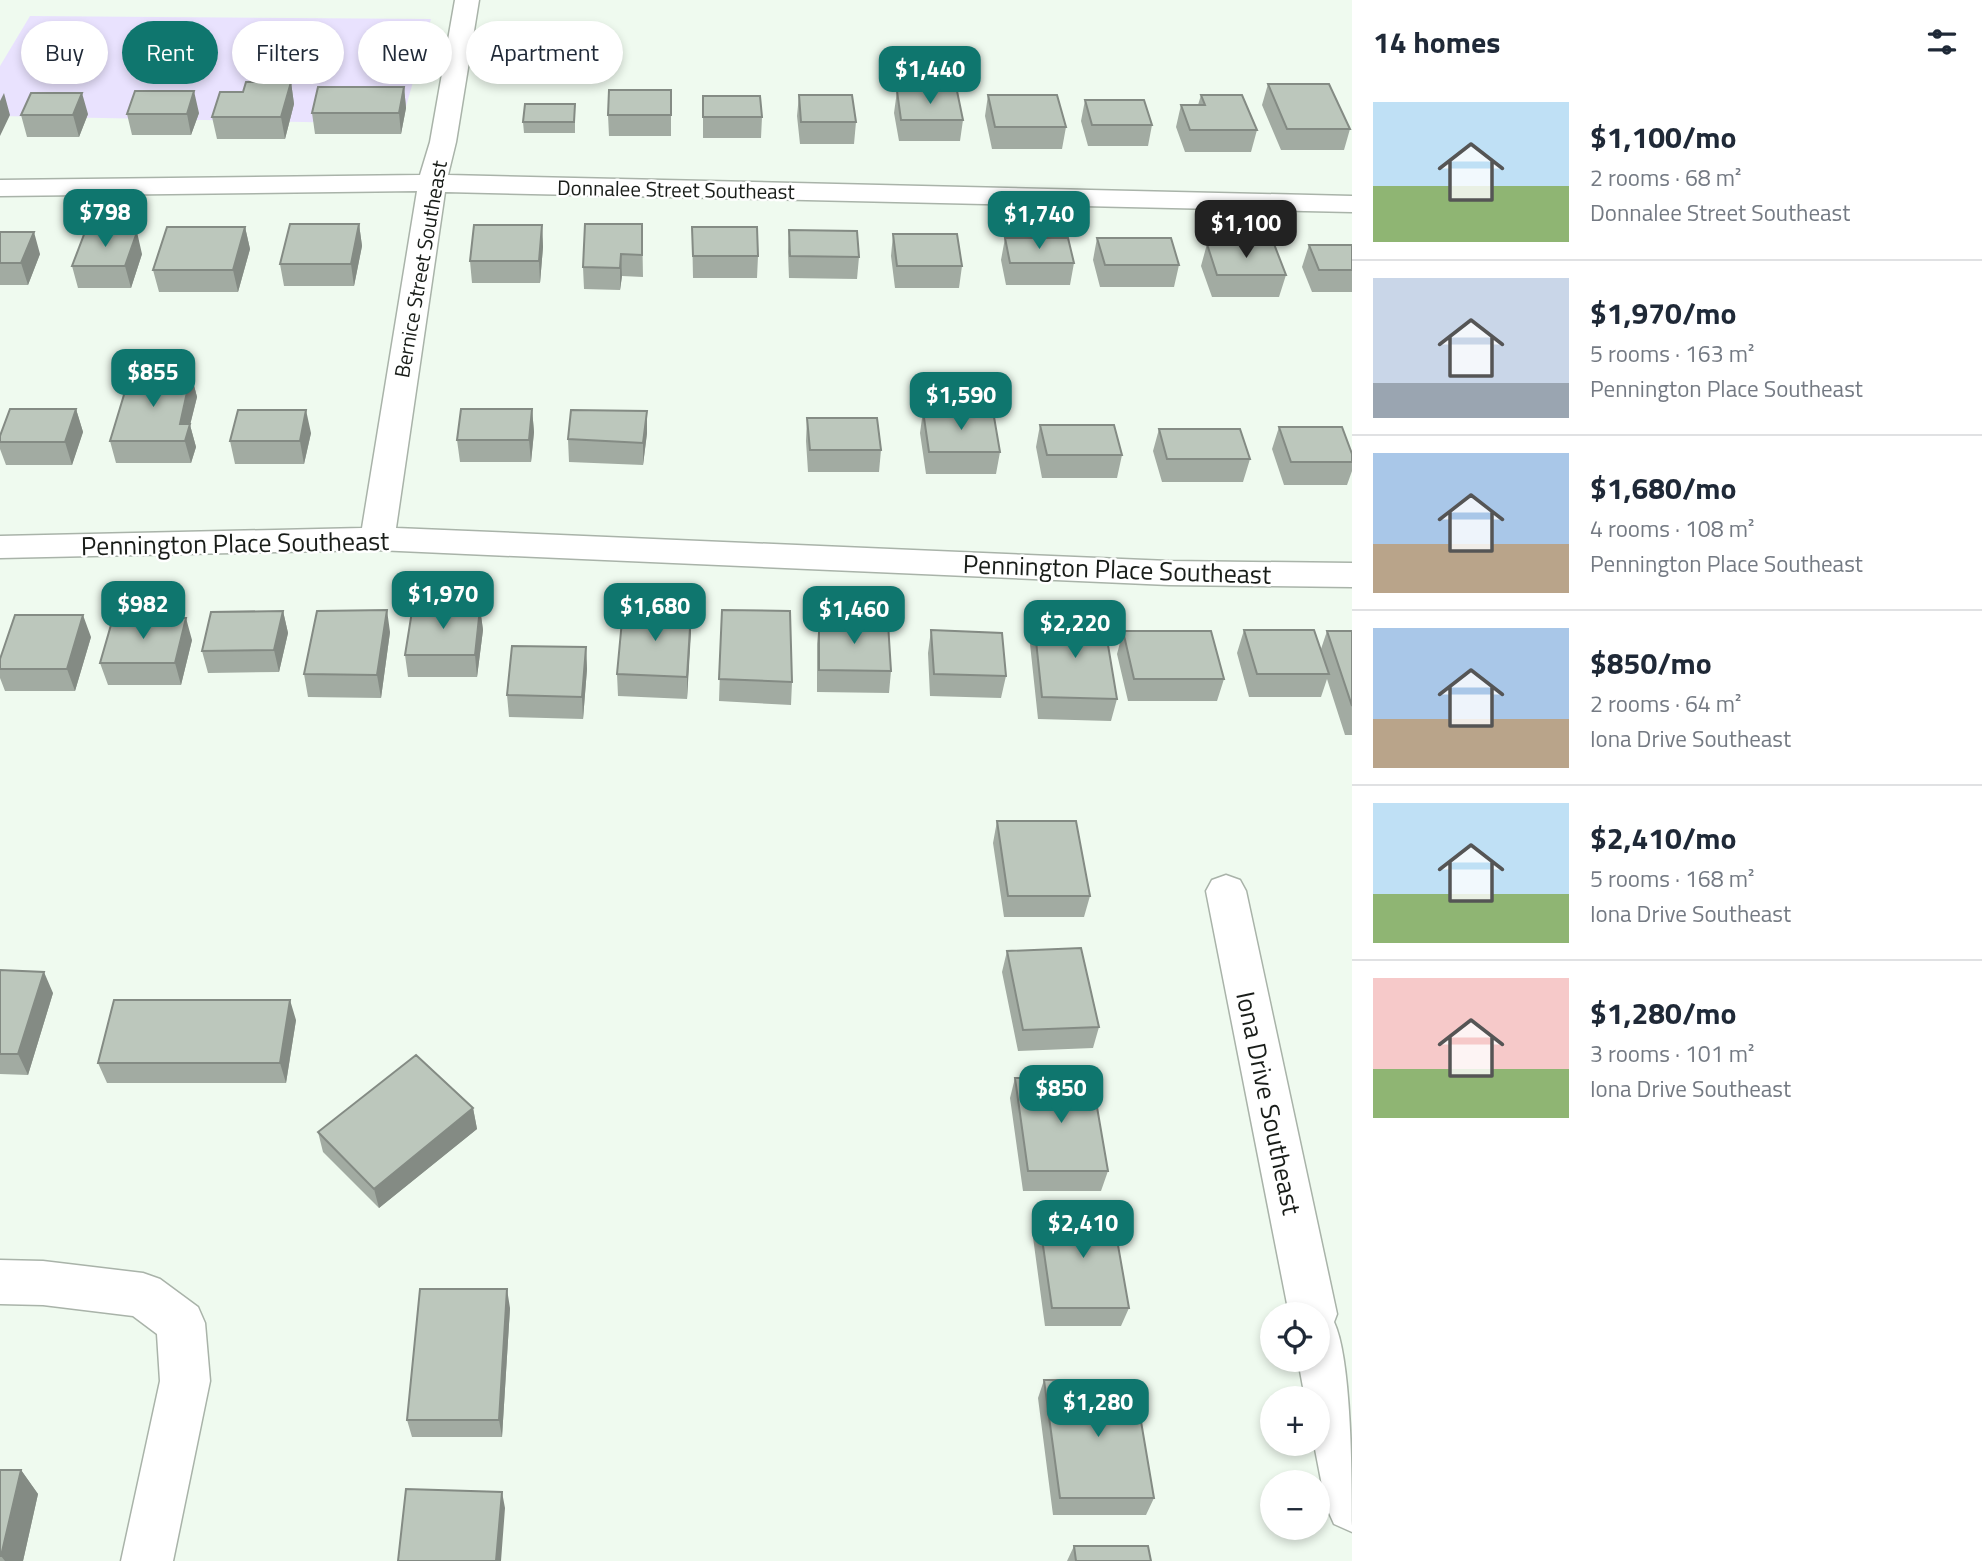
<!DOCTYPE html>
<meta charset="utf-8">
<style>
:root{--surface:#fff;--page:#f2f2f3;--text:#1f2937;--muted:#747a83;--line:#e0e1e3;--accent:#0f766e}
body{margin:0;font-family:"Titillium Web",sans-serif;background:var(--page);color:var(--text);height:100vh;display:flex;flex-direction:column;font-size:26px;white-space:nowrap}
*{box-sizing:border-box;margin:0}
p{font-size:23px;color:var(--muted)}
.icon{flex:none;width:38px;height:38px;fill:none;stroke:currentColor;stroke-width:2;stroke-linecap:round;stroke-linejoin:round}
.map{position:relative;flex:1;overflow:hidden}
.side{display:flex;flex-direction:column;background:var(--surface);width:630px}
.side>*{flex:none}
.banner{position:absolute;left:21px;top:21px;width:665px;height:63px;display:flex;gap:14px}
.buttons{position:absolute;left:1260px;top:1302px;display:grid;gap:14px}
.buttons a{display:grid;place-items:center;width:70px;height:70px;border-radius:50%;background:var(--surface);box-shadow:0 4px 10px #0003;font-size:35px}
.price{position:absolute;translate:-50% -60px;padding:0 16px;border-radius:14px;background:var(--accent);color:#fff;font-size:23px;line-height:46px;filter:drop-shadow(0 2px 4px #0008)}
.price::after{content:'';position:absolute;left:50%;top:42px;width:21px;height:16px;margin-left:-10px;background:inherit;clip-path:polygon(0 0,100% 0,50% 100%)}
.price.current{background:#222;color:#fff}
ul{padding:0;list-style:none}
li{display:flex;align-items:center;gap:21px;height:175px;padding:0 21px}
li+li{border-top:2px solid var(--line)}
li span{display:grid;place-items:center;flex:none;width:196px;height:140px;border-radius:0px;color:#555}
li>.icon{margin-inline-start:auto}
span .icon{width:84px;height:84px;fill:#fffc;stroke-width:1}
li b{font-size:30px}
h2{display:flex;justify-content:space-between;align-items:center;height:84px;padding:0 21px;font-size:30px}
.tag{padding:0 24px;border-radius:32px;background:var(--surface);box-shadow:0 4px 10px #0003;font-size:24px;line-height:63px}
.tag.current{background:var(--accent);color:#fff}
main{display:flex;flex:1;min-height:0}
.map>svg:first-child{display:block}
</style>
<main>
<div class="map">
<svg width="1352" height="1561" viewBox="0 0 1352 1561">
<rect width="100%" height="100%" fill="#effaef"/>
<path fill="#e9e2fe" d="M30,16L431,19L401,124L0,116V66Z"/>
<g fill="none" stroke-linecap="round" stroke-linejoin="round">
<g stroke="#a9b3a9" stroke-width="3">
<path id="minor" d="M455,0H479L456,142L448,175L1352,196V212L445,192L396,528L1169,561L1352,563V587L1169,585L377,550L0,558V536L362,528L417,191L0,196V180L420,175L430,142Z
M1226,875L1240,880L1246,891L1337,1314L1334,1322C1352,1360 1352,1482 1352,1532L1334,1524L1326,1506L1314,1444H1318V1398H1305L1298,1360H1318V1314H1289L1206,891L1212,880Z
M0,1260L43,1261L143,1273L160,1279L198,1307L205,1323L210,1381L173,1561H121L160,1381L157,1334L133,1316L43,1305L0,1304Z"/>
</g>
<use href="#minor" fill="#fff" fill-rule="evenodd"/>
</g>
<path fill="#a2aba2" d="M291,82L294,104L285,139H217L212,117L243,92Z
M1268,84L1350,129L1344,150H1281L1262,105Z
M404,87L406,108L401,134H315L312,113Z
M671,90V136H609L608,115Z
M897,91L963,120L960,141H899L894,113Z
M799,95L856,122L854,144H800L797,116Z
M988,95L1066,127L1062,149H992L985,116Z
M1201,95L1257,130L1251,152H1185L1176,127L1181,105H1198Z
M703,96L762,117L761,138H703Z
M1085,100L1152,125L1148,146H1088L1081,121Z
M575,104V133H524L523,122Z
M199,113L191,135H132L127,114Z
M88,114L79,137H27L21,115Z
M359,224L362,246L354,286H284L280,264Z
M642,224L643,277L622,276L620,290L584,289L583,267Z
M542,225L543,247L540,283H472L470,261Z
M245,227L250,249L238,292H159L153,270Z
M692,227L758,256L757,278H693Z
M789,230L859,257L857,279L789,278L788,252Z
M0,232L40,254L28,285H0Z
M893,234L962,266L959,288H895L891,256Z
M1005,238L1074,263L1070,285H1006L1001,260Z
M1097,238L1179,265L1174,287H1100L1093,260Z
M1207,244L1286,275L1279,297H1212L1201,266Z
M1309,245H1352V292H1312L1302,267Z
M142,254L131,288H78L72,266Z
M191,374L197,397L190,425L196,447L191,463H116L110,441Z
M76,409L83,432L72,465H6L0,449V436Z
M532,409L534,432L531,462H460L457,440Z
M647,411V433L643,465L569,462L568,439Z
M923,411L1000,452L996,474H926L920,433Z
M807,418L881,450L879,472H808L806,441Z
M1040,425L1122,455L1117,478H1042L1036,447Z
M1279,427L1352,454V471L1347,485H1284L1272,449Z
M1159,429L1250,459L1243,482H1162L1153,451Z
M311,433L304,464H235L230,441Z
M480,608L483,630L477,677H408L405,655Z
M722,610L792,682L791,705L719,701Z
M283,611L288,633L279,672L208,673L202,651Z
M691,611L687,699L618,696L617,674Z
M819,621L891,671L889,693L817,692V644Z
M1034,622L1117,699L1111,721L1038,719L1030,644Z
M931,630L1006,676L1001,698L930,696L928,653Z
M1244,630L1321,649L1327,631H1352V735H1345L1327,679L1321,697H1249L1237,653Z
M1123,631L1224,679L1217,701H1128L1117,654Z
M390,632L381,698L308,697L304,674Z
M91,637L75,691H5L0,678V659Z
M192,640L181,685H108L100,663Z
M586,647L587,669L583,719L509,717L507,695Z
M997,821L1090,896L1084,917H1004L993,843Z
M1007,951L1099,1027L1093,1048L1018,1051L1002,972Z
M0,970L53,993L28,1075L0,1074Z
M296,1020L286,1083H107L98,1063Z
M1015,1078L1108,1171L1101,1191H1023L1010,1098Z
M473,1108L477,1129L379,1208L323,1152L318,1132Z
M1038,1211L1129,1308L1121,1326H1045L1032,1230Z
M510,1308L502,1437H412L407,1420Z
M1044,1380L1154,1498L1146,1515H1053L1038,1398Z
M0,1470H21L38,1494L23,1561H0Z
M1074,1546L1151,1561H1067Z"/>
<path fill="#848b84" d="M291,82L294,104L285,139L281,117Z
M404,87L406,108L401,134L399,113Z
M194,91L199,113L191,135L187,114Z
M4,93L10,115L0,136V101Z
M82,93L88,114L79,137L73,115Z
M359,224L362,246L354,286L351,264Z
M542,225L543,247L540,283L539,261Z
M245,227L250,249L238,292L233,270Z
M34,232L40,254L28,285L21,263Z
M137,232L142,254L131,288L125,266Z
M621,254L622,276L620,290V268Z
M191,374L197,397L190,425L196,447L191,463L180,424Z
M76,409L83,432L72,465L65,442Z
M532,409L534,432L531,462L529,440Z
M306,410L311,433L304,464L300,441Z
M647,411V433L643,465V443Z
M480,608L483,630L477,677L475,655Z
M387,610L390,632L381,698L377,675Z
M283,611L288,633L279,672L274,650Z
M691,611V633L687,699V677Z
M83,615L91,637L75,691L67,669Z
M186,618L192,640L181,685L175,663Z
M586,647L587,669L583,719L582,697Z
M44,972L53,993L28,1075L18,1054Z
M290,1000L296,1020L286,1083L280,1063Z
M473,1108L477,1129L379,1208L374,1189Z
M507,1289L510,1308L502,1437L499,1420Z
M21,1470L38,1494L23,1561H5L1,1556Z
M502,1492L505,1508L501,1561H496Z"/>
<path fill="#bcc7bc" stroke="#848b84" stroke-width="2" d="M246,82H291L281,117H212L220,92H243Z
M1268,84H1329L1350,129H1287Z
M318,87H404L399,113H312Z
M609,90H671V115H608Z
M135,91H194L187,114H127Z
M897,91H957L963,120H901Z
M31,93H82L73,115H21Z
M799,95H852L856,122H801Z
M988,95H1057L1066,127H995Z
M1201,95H1242L1257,130H1190L1181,105H1205Z
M703,96H760L762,117H703Z
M1085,100H1144L1152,125H1092Z
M525,104H575L574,122H523Z
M290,224H359L351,264H280Z
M585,224H642V255L621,254L620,268L583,267Z
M474,225H542L539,261H470Z
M167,227H245L233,270H153Z
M692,227H757L758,256H693Z
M789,230L857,231L859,257L790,256Z
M0,232H34L21,263H0Z
M85,232H137L125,266H72Z
M893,234H957L962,266H897Z
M1005,238H1068L1074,263H1010Z
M1097,238H1171L1179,265H1105Z
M1207,244H1274L1286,275H1217Z
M1309,245H1352V270H1319Z
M191,374L180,424H190L185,441H110L130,375Z
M10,409H76L65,442H0V436Z
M461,409H532L529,440H457Z
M238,410H306L300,441H230Z
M571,410L647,411L643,443L568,439Z
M923,411H993L1000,452H929Z
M807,418H877L881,450H810Z
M1040,425H1114L1122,455H1047Z
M1279,427H1342L1352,454V462H1291Z
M1159,429H1240L1250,459H1167Z
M413,605L480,608L475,655H405Z
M387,610L377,675L304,674L317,611Z
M623,610L691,611L687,677L617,674Z
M722,610L790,611L792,682L719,679Z
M283,611L274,650L202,651L211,612Z
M15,615H83L67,669H0V659Z
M113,618H186L175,663H100Z
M819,621L888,623L891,671L819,670Z
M1104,621L1117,699L1042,697L1034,622Z
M931,630L1002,633L1006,676L934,674Z
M1244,630H1314L1329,674H1257Z
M1123,631H1211L1224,679H1134Z
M1327,631H1352V706Z
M512,646L586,647L582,697L507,695Z
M997,821H1076L1090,896H1008Z
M1081,948L1099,1027L1023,1030L1007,951Z
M0,970L44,972L18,1054H0Z
M114,1000H290L280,1063H98Z
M416,1055L473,1108L374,1189L318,1132Z
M1015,1078H1092L1108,1171H1028Z
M1038,1211H1112L1129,1308H1052Z
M420,1289H507L499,1420H407Z
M1044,1380H1134L1154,1498H1060Z
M0,1470H21L1,1556H0Z
M406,1489L502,1492L496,1561H398Z
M1074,1546H1148L1151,1561H1076Z"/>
<g text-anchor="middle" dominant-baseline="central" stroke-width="5" stroke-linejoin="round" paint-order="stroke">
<g font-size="21" fill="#191d19" stroke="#fff">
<text transform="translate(676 189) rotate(1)">Donnalee Street Southeast</text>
<text transform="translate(420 269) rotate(-80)">Bernice Street Southeast</text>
</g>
<g font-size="26" fill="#191d19" stroke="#fff">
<text transform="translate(235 543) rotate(-1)">Pennington Place Southeast</text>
<text transform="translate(1117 569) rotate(2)">Pennington Place Southeast</text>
<text transform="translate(1269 1103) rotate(78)">Iona Drive Southeast</text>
</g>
</g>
</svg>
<div class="buttons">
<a><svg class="icon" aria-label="locate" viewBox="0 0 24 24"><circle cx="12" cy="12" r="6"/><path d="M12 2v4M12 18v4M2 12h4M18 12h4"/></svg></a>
<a>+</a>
<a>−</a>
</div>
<b class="price" style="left:930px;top:106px">$1,440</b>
<b class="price" style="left:105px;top:249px">$798</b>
<b class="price" style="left:1039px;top:251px">$1,740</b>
<b class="price current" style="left:1246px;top:260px">$1,100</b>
<b class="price" style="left:153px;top:409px">$855</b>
<b class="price" style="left:961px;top:432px">$1,590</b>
<b class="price" style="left:443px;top:631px">$1,970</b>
<b class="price" style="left:143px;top:641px">$982</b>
<b class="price" style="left:655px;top:643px">$1,680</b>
<b class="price" style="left:854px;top:646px">$1,460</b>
<b class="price" style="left:1075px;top:660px">$2,220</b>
<b class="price" style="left:1061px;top:1125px">$850</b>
<b class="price" style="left:1083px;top:1260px">$2,410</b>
<b class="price" style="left:1098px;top:1439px">$1,280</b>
<div class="banner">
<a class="tag">Buy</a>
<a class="tag current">Rent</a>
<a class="tag">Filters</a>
<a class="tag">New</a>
<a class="tag">Apartment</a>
</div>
</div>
<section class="side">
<h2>14 homes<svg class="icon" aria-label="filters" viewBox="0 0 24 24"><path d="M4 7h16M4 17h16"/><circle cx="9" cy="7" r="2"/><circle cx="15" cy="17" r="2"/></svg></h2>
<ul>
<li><span style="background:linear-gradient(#bfe0f5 60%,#8fb573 0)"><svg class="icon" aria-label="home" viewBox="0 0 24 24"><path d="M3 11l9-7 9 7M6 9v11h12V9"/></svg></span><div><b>$1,100/mo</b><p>2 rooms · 68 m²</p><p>Donnalee Street Southeast</p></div></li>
<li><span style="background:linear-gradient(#c9d6e8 75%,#9aa5b1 0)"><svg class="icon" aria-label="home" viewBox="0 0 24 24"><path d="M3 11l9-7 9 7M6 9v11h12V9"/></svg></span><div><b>$1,970/mo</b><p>5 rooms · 163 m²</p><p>Pennington Place Southeast</p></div></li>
<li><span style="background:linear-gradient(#a9c7e8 65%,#b9a48a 0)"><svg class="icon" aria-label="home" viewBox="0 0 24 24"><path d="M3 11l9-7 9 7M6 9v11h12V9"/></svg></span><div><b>$1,680/mo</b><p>4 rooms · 108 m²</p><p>Pennington Place Southeast</p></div></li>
<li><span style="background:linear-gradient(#a9c7e8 65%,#b9a48a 0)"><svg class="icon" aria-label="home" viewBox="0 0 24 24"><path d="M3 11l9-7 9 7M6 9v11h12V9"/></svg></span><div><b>$850/mo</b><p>2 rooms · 64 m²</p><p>Iona Drive Southeast</p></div></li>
<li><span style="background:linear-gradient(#bfe0f5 65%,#8fb573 0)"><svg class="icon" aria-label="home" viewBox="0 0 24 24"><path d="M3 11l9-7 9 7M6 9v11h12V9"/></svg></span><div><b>$2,410/mo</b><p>5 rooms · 168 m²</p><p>Iona Drive Southeast</p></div></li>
<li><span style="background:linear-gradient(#f6c9c9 65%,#8fb573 0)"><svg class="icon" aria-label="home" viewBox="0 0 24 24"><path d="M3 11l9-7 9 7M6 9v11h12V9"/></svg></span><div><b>$1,280/mo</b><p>3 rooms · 101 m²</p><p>Iona Drive Southeast</p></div></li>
</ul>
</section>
</main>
